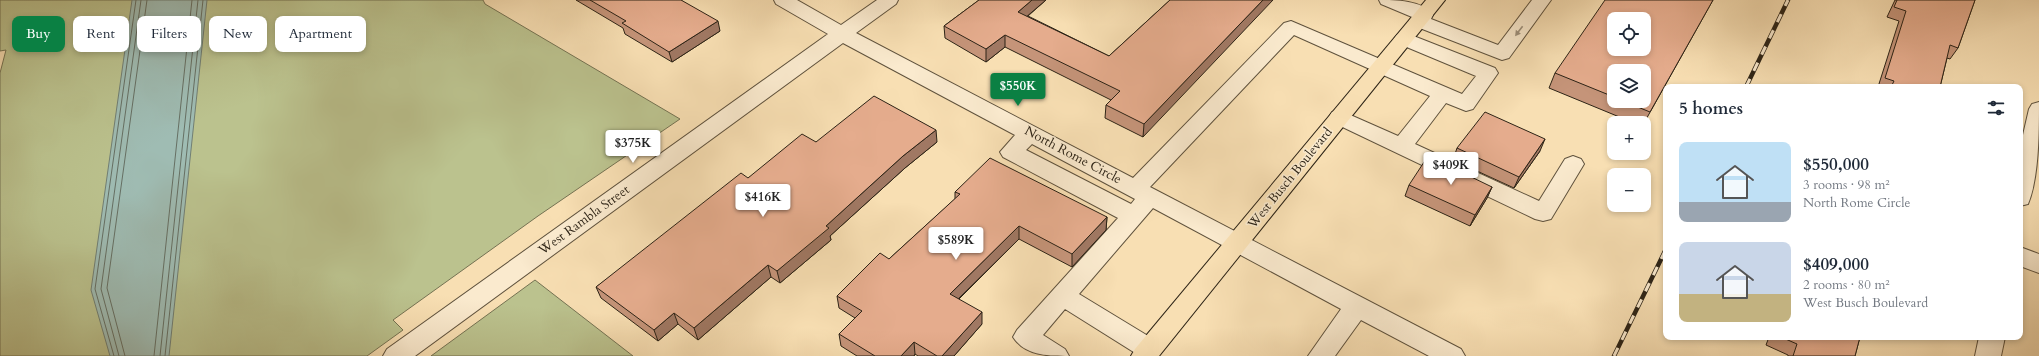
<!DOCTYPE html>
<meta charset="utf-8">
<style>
:root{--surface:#fff;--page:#f6f6f7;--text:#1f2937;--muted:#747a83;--accent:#0b8043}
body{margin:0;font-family:Cardo,serif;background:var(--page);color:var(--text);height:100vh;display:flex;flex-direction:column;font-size:15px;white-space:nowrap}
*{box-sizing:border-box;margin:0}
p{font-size:13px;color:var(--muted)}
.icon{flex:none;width:22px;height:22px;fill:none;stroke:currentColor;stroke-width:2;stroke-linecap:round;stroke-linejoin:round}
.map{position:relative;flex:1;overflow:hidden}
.side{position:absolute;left:1663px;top:84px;width:360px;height:256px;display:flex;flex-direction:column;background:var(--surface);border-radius:8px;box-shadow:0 2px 6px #0003}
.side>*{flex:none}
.banner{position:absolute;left:12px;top:16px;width:380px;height:36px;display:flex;gap:8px}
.buttons{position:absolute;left:1607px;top:12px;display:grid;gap:8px}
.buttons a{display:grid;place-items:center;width:44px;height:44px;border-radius:8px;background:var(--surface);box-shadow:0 2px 6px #0003;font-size:20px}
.price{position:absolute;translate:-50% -34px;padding:0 9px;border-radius:4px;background:#fff;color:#222;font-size:13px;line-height:26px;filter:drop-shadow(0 1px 2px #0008)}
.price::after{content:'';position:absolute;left:50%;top:24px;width:12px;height:9px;margin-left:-6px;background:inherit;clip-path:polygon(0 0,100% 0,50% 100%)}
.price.on{background:var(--accent);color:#fff}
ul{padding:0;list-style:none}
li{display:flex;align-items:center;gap:12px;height:100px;padding:0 16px}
li span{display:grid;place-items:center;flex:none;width:112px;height:80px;border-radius:8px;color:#555}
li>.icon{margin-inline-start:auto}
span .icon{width:48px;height:48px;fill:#fffc;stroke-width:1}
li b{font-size:17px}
h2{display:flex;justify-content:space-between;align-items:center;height:48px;padding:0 16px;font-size:17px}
.pill{padding:0 14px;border-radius:8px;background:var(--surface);box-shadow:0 2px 6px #0003;font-size:14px;line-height:36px}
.pill.on{background:var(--accent);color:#fff}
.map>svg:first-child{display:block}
</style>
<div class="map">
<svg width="2039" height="356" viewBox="0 0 2039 356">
<rect width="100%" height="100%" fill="#f8dfb3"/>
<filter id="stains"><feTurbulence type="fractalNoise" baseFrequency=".005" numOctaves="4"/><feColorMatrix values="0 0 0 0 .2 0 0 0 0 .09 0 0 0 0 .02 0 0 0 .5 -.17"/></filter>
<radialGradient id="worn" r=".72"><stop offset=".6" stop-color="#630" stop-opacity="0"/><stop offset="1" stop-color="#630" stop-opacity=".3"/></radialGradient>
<path fill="#bbc28e" stroke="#747252" d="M0,0H483L485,4L680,119L538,216L393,320L403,330L367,356H0V73L6,50L0,51Z
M535,280L633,356H431Z"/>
<path fill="#9fbcb3" stroke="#717f74" d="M132,0H207L169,356H110L91,290Z"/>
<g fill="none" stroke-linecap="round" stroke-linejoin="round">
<path stroke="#667064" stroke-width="1" d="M114,356L95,289L136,0
M119,356L101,289L141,0
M125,356L107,288L147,0
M154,356L192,0
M160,356L198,0
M165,356L203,0"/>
<g stroke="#5f523d" stroke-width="2">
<path id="minor" d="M774,0H797L841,25L877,0H898L896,4L856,33L1133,178L1284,23L1291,21L1462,94L1476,76L1397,43L1394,39L1397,35L1404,33L1411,35L1495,68L1498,73L1473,109L1466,111L1446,103L1415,144L1539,201L1565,159L1573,156L1581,159L1584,164L1551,219L1543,221L1535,219L1332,122L1329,117L1332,112L1339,110L1398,136L1430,96L1294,35L1150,187L1461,349L1465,356H1429L1361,320L1335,356H1308L1341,309L1153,208L1079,294L1158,342L1162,349L1158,356H1140L1065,309L1043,335L1065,349L1069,356C1048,356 1025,356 1013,337L1017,330L1118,218L1003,157L1000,152L1015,135L843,43L415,356H383L387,349L828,34L776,4ZM1032,144L1135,199L1131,204L1026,150Z
M1379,0C1395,0 1423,0 1433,15L1431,19L1498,45L1532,0H1551L1509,58L1502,60L1412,25L1409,21L1412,17L1381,4Z
M2039,102C2039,132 2039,178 2028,204L2020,206V148L2029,109L2032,104Z
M2020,247L2039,254V273L2020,266Z
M1979,337H2005L2001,356H1975Z"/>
</g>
<g stroke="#2c2316" stroke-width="2">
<path id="major" d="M1426,0H1445L1159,356H1131L1135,349Z"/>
</g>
<use href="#minor" fill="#faeace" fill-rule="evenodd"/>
<use href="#major" fill="#f8dfb3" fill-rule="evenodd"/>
<g stroke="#2c2316" stroke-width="4.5">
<path id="rail" d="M1746,87L1788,0
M1614,356L1666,249"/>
</g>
<use href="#rail" stroke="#faeace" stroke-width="3" stroke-dasharray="9" stroke-linecap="butt"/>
</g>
<path fill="#c59479" stroke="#2c2316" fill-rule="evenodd" d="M576,0H681L720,31L672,62L625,34L623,28Z
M979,0H1046L1028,16L1109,56L1170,0L1143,137L1105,118L1106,105L1111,100L1005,47L986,62L945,38L944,26Z
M1713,0L1644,123H1634L1549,88L1555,73ZM1614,71L1644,101H1614Z
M1895,0H1975L1958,48L1950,59L1947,58L1940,87H1878L1899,21L1887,17Z
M816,142H937L905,168L830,236L831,240L780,283L771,277L698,340L678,324L658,341L601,298L596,287L748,178Z
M1457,148L1540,151L1514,188L1453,160Z
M1409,185L1492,187L1487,198L1470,226L1405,196Z
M955,192L1107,217L1106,230L1072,267L1019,239L959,299L982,324L954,356H918L915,354L914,356H857L841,346L839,334L855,318L839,308L837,296L889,259L955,199Z
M1769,337H1860L1855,356H1788V355L1766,345Z"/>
<path fill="#a07863" stroke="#2c2316" d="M1032,0H1046L1018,24V12Z
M1263,0H1273L1143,137L1144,124Z
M718,21L720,31L672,62L669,52Z
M1005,35V47L986,62V49Z
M936,130L937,142L905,168L830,236L831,240L780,283L777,271L826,226L903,156Z
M1545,139L1540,151L1514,188L1519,177Z
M1492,187L1487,198L1470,226L1475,215Z
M1107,217L1106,230L1072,267V254Z
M1019,226V239L951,306L950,294Z
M768,265L771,277L698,340L694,328Z
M982,312V324L954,356H942Z
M674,313L678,324L658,341L654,330Z
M914,342L915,354L914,356H901Z"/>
<path fill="#e5ac8d" stroke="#2c2316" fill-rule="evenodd" d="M590,0H681L718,21L669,52L622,23L626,21Z
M979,0H1032L1018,12L1109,56L1170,0H1263L1144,124L1106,105L1120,91L1005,35L986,49L944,26Z
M1605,0H1713L1650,112L1623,101H1644V71H1614V97L1555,73ZM1614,19H1644V49H1614Z
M1897,0H1975L1958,48L1950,45L1940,87H1891L1894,81L1885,78L1906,11L1894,7Z
M874,96L936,130L903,156L826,226L829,228L777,271L768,265L694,328L674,313L654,330L596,287L741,173L748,178L802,134L816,142Z
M1485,112L1545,139L1519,177L1457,148Z
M1428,156L1492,187L1475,215L1409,185Z
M990,158L1107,217L1072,254L1019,226L950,294L982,312L942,356H937L914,342L901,356H875L839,334L862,311L837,296L880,253L889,259L960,194L955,192Z
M1781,337H1860L1855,356H1793L1797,344Z"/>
<defs><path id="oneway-solid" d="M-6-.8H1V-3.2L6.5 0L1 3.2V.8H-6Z"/></defs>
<use fill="#9d907b" href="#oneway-solid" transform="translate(1519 31) rotate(127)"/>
<g text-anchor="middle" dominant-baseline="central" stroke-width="3" stroke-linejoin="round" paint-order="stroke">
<g font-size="13" fill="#2c2316" stroke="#faeace">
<text transform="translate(1073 155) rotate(28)">North Rome Circle</text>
<text transform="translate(1290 178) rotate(-51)">West Busch Boulevard</text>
<text transform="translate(584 220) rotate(-36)">West Rambla Street</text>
</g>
</g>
<rect width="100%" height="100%" filter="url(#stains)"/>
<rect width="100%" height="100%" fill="url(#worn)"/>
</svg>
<div class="buttons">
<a><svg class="icon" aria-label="locate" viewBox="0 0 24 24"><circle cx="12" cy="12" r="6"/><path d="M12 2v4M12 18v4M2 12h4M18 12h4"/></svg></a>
<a><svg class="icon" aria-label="layers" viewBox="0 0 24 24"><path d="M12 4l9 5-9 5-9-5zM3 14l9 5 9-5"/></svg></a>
<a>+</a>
<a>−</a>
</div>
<b class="price on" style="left:1018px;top:107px">$550K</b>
<b class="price" style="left:633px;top:164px">$375K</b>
<b class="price" style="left:1451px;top:186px">$409K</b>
<b class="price" style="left:763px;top:218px">$416K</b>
<b class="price" style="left:956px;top:261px">$589K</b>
<div class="banner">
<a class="pill on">Buy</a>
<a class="pill">Rent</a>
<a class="pill">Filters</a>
<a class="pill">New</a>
<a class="pill">Apartment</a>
</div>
<section class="side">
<h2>5 homes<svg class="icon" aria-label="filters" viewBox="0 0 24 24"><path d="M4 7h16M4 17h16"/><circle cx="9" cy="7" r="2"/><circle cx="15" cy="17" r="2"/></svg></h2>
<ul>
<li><span style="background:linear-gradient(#bfe0f5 75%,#9aa5b1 0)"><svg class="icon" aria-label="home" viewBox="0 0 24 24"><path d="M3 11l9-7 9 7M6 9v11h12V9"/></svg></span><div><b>$550,000</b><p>3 rooms · 98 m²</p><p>North Rome Circle</p></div></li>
<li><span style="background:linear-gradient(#c9d6e8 65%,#c2b280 0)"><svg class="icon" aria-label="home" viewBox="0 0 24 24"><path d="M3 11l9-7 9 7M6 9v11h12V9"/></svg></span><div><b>$409,000</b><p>2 rooms · 80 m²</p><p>West Busch Boulevard</p></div></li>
</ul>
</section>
</div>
